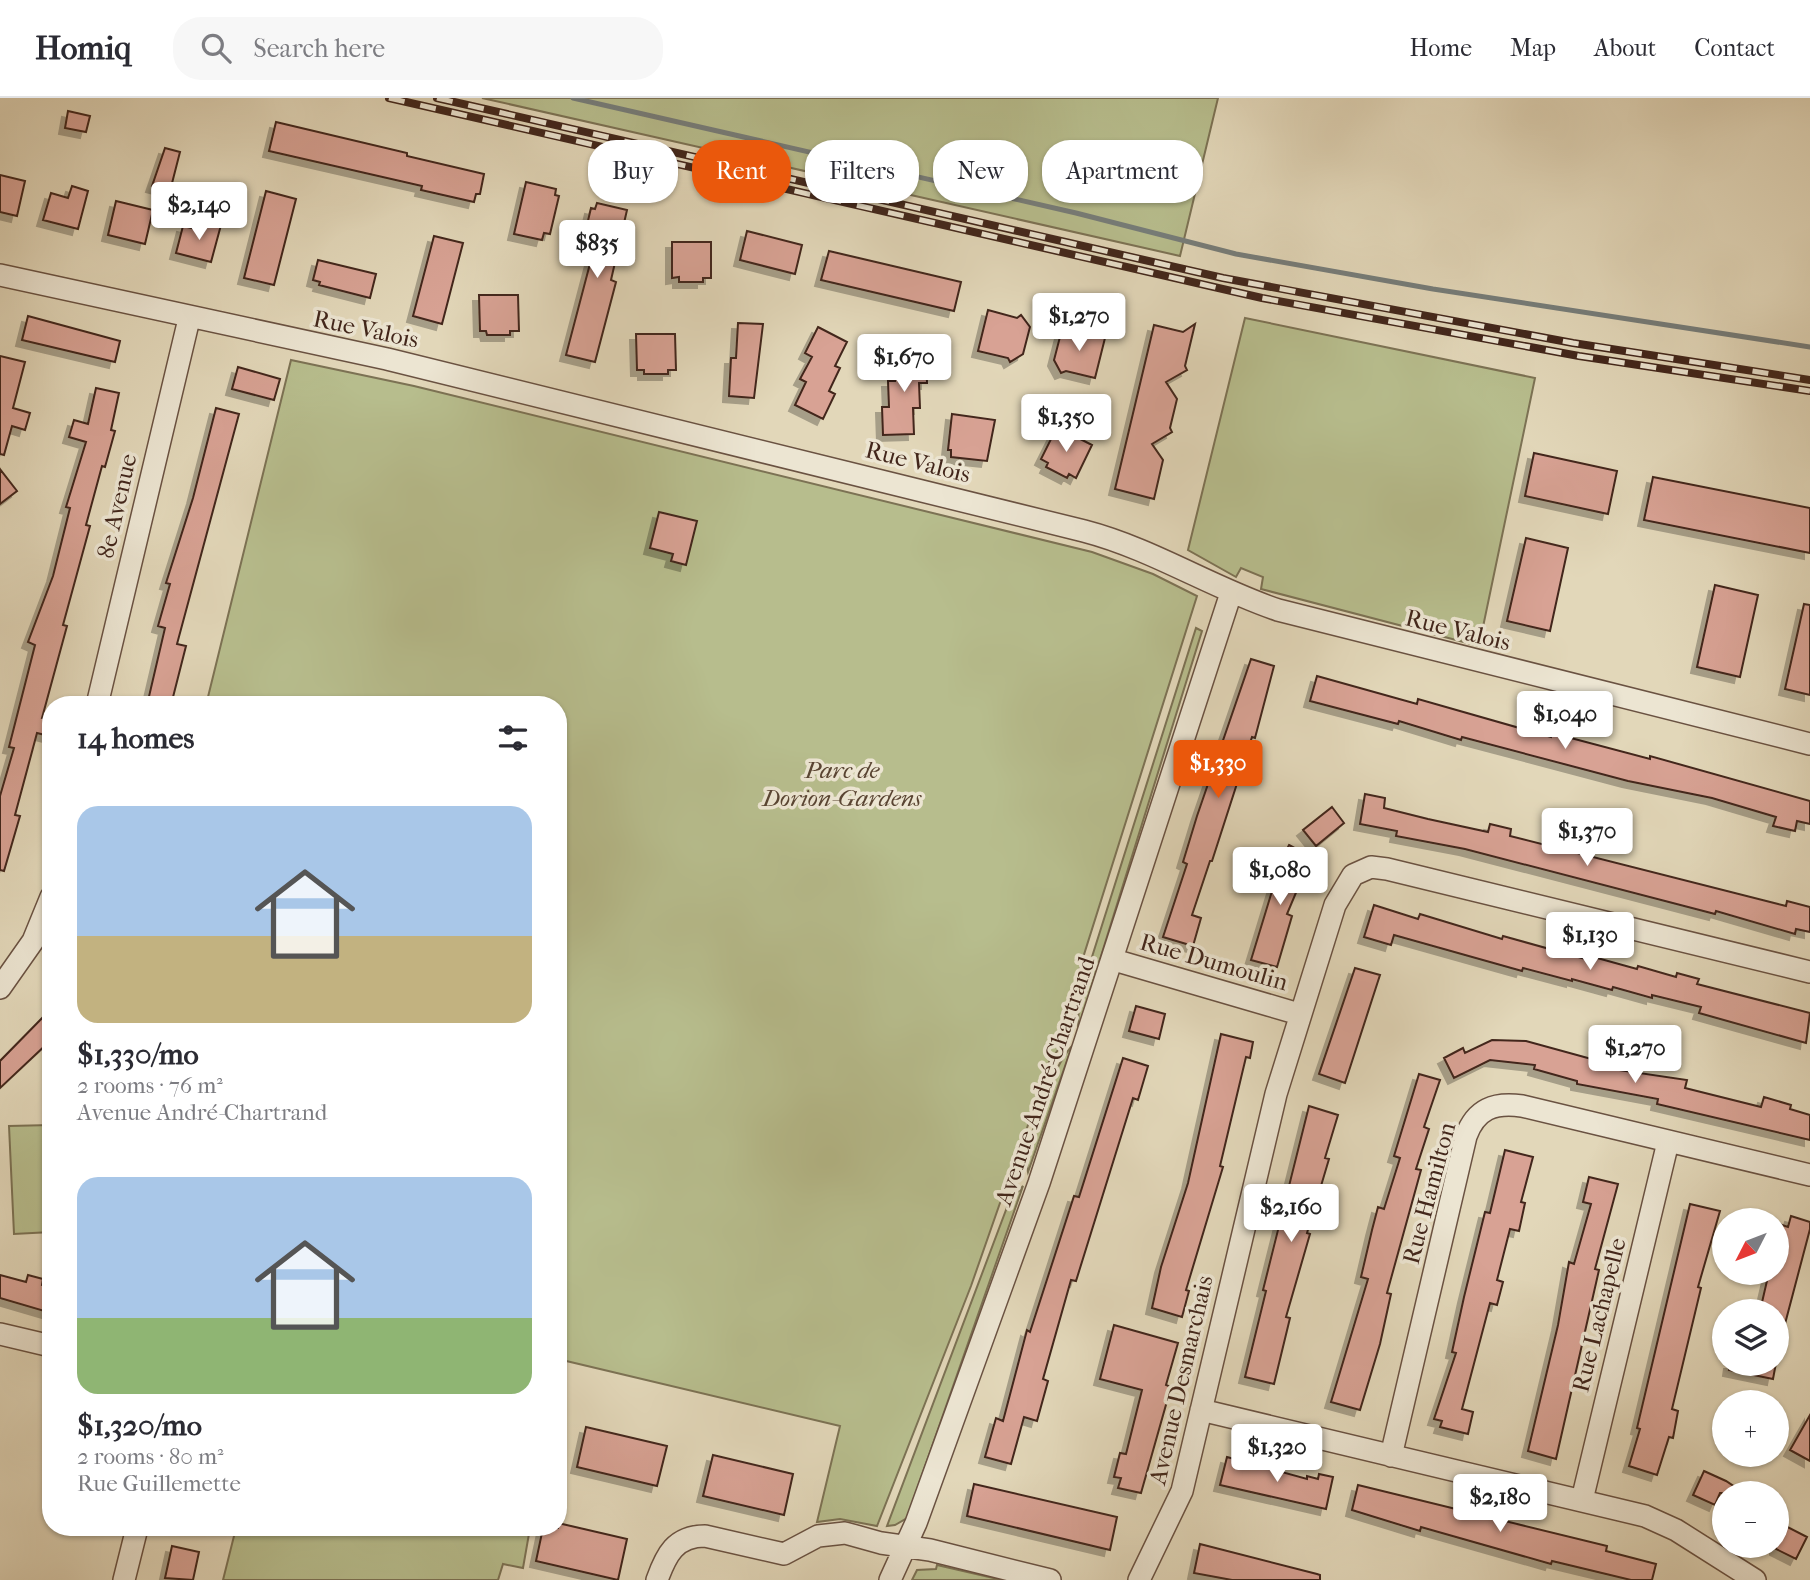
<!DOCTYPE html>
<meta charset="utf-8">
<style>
:root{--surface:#fff;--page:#f7f7f7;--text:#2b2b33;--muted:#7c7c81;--line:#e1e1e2;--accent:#ea580c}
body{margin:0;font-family:"IM FELL French Canon",serif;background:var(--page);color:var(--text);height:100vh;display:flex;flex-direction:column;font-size:26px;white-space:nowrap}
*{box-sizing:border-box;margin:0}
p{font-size:23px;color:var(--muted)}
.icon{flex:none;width:38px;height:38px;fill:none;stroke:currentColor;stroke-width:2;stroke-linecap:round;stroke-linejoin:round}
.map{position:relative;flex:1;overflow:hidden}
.details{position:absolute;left:42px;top:598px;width:525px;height:840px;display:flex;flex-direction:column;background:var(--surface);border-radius:28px;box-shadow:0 2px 5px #0004}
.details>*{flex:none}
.hud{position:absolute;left:588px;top:42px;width:665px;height:63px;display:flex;gap:14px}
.needle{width:46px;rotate:228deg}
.buttons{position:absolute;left:1712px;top:1110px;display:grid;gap:14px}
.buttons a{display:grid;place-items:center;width:77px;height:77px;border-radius:50%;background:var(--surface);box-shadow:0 2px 5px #0004;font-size:35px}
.price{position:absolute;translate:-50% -60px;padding:0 16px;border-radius:7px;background:#fff;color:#222;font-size:23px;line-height:46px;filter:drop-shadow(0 2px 4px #0008)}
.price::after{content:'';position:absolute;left:50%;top:42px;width:21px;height:16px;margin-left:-10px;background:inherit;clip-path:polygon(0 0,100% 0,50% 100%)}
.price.active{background:var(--accent);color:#fff}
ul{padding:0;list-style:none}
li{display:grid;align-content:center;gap:14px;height:371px;padding:0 35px}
li span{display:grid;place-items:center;height:217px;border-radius:21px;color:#555}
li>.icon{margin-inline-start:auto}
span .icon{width:126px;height:126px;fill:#fffc;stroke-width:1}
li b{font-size:30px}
h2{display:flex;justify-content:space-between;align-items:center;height:84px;padding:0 35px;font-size:30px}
.pill{padding:0 24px;border-radius:28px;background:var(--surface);box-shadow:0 2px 5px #0004;font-size:24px;line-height:63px}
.pill.active{background:var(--accent);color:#fff}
header{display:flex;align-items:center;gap:42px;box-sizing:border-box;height:98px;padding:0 35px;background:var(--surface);border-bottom:2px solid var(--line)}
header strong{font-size:33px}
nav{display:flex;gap:38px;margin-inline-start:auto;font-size:24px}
.search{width:490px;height:63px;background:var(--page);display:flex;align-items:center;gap:18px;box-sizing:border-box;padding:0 24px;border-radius:28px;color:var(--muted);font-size:26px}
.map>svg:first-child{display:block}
</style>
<header>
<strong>Homiq</strong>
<div class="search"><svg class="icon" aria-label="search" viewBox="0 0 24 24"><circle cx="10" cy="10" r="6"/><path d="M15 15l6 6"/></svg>Search here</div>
<nav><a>Home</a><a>Map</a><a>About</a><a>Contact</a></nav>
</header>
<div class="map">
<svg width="1810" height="1482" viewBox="0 0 1810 1482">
<defs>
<filter id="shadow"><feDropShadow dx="-6" dy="6" stdDeviation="0" flood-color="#0004"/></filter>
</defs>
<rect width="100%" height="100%" fill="#e2d7b9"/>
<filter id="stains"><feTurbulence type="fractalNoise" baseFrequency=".00286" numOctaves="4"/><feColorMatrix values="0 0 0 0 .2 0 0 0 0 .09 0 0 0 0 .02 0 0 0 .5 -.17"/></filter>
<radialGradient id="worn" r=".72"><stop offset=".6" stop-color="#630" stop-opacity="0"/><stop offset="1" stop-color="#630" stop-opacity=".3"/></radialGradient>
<path fill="#b7bd8d" stroke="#7c7254" stroke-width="2" d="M482,0H1218L1180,158Z
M1245,220L1535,280L1479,548L1261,491L1263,479L1241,470L1236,479L1188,452Z
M291,262L414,288L1092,454L1153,476L1197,498L1070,901L1069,930L1064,944L1049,964L1019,1054L1021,1072L1017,1083L1000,1105L971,1188L877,1428L840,1421L817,1424L840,1328L562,1262L558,1276V607H206Z
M1196,530L1202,533L1078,932L1079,900Z
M1072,948L1028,1074C1022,1046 1053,968 1072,948Z
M51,1027V1134L14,1136L9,1028Z
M1023,1088L907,1420L895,1427L887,1428L1009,1104Z
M236,1430H530L523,1470L503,1466L498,1482H223Z
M937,1467L1002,1482H912L917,1472L936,1471Z"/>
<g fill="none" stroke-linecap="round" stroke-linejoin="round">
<path stroke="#767d7a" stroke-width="5" d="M573,0L1076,115L1236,156L1433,191L1810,249"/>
</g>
<path fill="#d8a294" stroke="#42261b" stroke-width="2" filter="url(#shadow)" d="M68,13L90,18L86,34L65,30Z
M276,24L407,55V58L484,76L480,96H476L474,104L421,92L422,88L269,53Z
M165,50L180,54L170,93L152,88Z
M0,77L25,83L17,118L0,114Z
M526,84L556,91L555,97L559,98L550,136L544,135L542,142L514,136Z
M72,88L88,93L78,131L43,122L51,95L68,100Z
M266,93L296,101L274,187L244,180Z
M116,103L153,112L145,146L108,137Z
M597,105L627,112L611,182L616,184L595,264L566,257L592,158L587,157L589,150L582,148L591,110L595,111Z
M206,123L221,127L211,164L176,155L183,128L204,133Z
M747,133L802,147L795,176L740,162Z
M434,138L463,145L442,226L413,218Z
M672,144H711V180H703V184H679V179L672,180Z
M829,153L961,184L954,213L821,182Z
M318,162L376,176L370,200L319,187L320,184L313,182Z
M479,197H518L519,233H510V237H487L486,233H480Z
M988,212L1017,220L1021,217L1030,229L1023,256L1010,264L1008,260L978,253Z
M28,218L120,243L115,264L22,242Z
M738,225L763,226L754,300L729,298L731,260H736Z
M1195,226L1185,268L1187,272L1166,284L1177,301L1170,330L1172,334L1152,346L1163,362L1154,401L1115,391L1154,227L1183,234Z
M1074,228L1076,233L1105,240L1095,280L1066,273L1061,275L1054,262L1061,235Z
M818,229L847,244L835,268L840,270L829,293L835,296L823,321L795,307L806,284L800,281L812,259L805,255Z
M636,236H675L676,272H668V276H644V272H637Z
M926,255L927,285H919L920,310H913L914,336L883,337L882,309H889L888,283H895L894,256Z
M0,258L25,264L13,310L30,315L25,332L12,328L4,357L0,356Z
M238,269L280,281L274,302L232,291Z
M96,290L119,295L111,332L115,333L105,369L102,368L86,427L90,428L63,527L67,528L42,620L51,622L49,638L37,635L15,717L20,718L4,773L0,772V698L14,650L9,649L35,547L28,544L53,478L70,410L66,409L86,344L69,339L74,322L88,326Z
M216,310L239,316L177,546L186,548L171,607H147L165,530L158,528L170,486L166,485L193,400Z
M952,316L995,322L987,363L951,359V352H948Z
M1057,329L1092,347L1076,380L1069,376L1067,380L1046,369L1048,365L1041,361Z
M1534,355L1617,373L1608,416L1525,398Z
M0,371L17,393L0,406Z
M1653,379L1810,410V455L1644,422Z
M659,414L697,423L686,467L671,463L673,456L650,450Z
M1526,440L1568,450L1550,533L1507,523Z
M1715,487L1758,497L1740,579L1697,569Z
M1804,506L1810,507V597L1785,591Z
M1251,561L1274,568L1255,640L1252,639L1212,763H1210L1192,817L1201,820L1193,848L1163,839L1187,766L1183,764L1197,718Z
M1317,578L1417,606L1418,601L1551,639L1552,635L1650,661V658L1810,703V726L1797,723L1795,733L1773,728L1776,719L1712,700L1628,683L1462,639L1461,642L1399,623L1398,626L1310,603Z
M1365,696L1385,700L1384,710L1428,721L1488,734L1490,726L1511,731L1510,738L1786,808L1787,803L1810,809V834L1796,831L1795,836L1716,813L1715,816L1465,751L1396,738L1397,733L1360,726Z
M1332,709L1344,725L1316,748L1303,732Z
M1289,747L1311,759L1287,816L1292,818L1277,869L1251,862L1276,780L1273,778Z
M1374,807L1418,821L1420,816L1502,841L1503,838L1589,862L1590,858L1637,871L1638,868L1676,879L1677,875L1699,881L1697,886L1810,915L1806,945L1699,915L1701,909L1652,897V900L1613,889L1612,892L1572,881V883L1523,870L1522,873L1394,837L1391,847L1364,839Z
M1355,870L1380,877L1345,985L1319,976Z
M1136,908L1165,916L1159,941L1129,933Z
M51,911V942L0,990V963Z
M1221,936L1253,944L1250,960L1246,959L1220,1068L1223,1069L1186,1192L1189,1193L1182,1219L1152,1210L1161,1169L1188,1085Z
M1492,942L1526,943L1606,965L1605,970L1687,982L1685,990L1761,1009L1764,999L1791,1007L1790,1011L1810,1017V1042L1657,1006L1658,1001L1577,986V983L1534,971L1535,967L1490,962L1454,980L1444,960L1463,950L1465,955Z
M1123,960L1148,968L1138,1002L1133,1000L1076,1183L1071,1182L1043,1281L1048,1283L1037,1323L1024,1319L1011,1366L985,1359L996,1320L1003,1323L1027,1232L1030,1234L1074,1098L1079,1099Z
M1419,976L1440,982L1424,1029L1429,1031L1416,1071L1421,1072L1387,1195L1391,1196L1380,1246L1360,1312L1331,1304L1368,1181L1361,1179L1372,1132L1378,1109L1384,1111L1400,1060L1394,1058Z
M1309,1008L1338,1017L1325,1060L1329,1061L1307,1135L1310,1136L1286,1219L1290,1220L1274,1286L1245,1279L1266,1193L1263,1192Z
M1505,1052L1533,1059L1521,1104L1525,1105L1519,1133L1510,1131L1497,1182L1503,1184L1497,1207L1490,1205L1462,1311L1473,1314L1468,1336L1440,1329L1442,1323L1434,1321L1456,1255L1452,1254L1464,1199L1485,1114L1490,1115Z
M1589,1079L1618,1086L1595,1171L1599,1172L1556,1361L1528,1353L1558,1227L1569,1164L1574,1166L1591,1106L1583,1104Z
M1690,1106L1720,1113L1698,1189L1701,1190L1672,1311L1678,1313L1673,1340L1669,1339L1657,1377L1629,1368L1640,1331L1637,1330Z
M1791,1118L1810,1124V1131L1781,1241L1776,1240V1213H1760L1769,1174H1776V1125L1788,1129Z
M0,1177L26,1184L28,1177L43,1181L42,1187L51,1189V1215L0,1200Z
M1114,1227L1178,1245L1166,1287L1171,1289L1141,1395L1118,1390L1121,1380L1114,1379L1120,1355L1126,1356L1142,1292L1100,1281Z
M1730,1265H1776L1773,1281L1729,1272Z
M1810,1317V1363L1790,1352Z
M586,1329L667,1348L657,1388L577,1369Z
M713,1357L793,1376L784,1417L703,1398Z
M1227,1359L1307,1381V1378L1318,1381L1319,1376L1333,1379L1326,1411L1220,1387Z
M1704,1373L1726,1383L1744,1395H1720L1715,1407L1693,1397Z
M974,1386L1117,1419L1110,1452L967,1418Z
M1358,1387L1607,1448L1606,1453L1656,1466L1652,1482H1631L1552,1463L1551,1466L1421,1429L1420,1433L1352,1412Z
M1776,1423L1807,1439L1796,1461L1776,1451Z
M558,1425L627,1441L618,1482L536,1463L543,1430H558Z
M1200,1446L1317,1476L1320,1477V1482H1232L1194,1475Z
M172,1448L199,1454L193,1482L165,1480Z"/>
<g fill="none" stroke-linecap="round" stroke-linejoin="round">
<g stroke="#6a5242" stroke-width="24">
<path id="minor" d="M0,177L387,261L1084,433C1153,451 1212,490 1278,512L1810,646
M97,607L189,221
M1114,862L1299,916
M0,890L33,843L51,799
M0,1236L51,1248
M1201,1312L1645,1418L1676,1432L1755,1482
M1391,1358L1466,1038C1476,1011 1494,1004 1522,1008L1810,1077
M1582,1402L1668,1044
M124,1482L137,1430
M657,1482C666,1457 675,1438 705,1438L784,1456L818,1438L845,1435L881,1445L930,1452L1050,1482
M890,1482L916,1425L1039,1085L1231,495
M1139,1482L1182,1393L1276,996L1335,807L1353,777L1371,769L1387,771L1810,874"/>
</g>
<use href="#minor" stroke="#ece5d2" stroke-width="21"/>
<g stroke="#42261b" stroke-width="8">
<path id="rail" d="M389,0L1262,200L1579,258L1810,293
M437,0L1223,180L1573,245L1810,282"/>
</g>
<use href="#rail" stroke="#ece5d2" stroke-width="5" stroke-dasharray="16" stroke-linecap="butt"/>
</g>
<g text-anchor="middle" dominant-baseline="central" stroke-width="7" stroke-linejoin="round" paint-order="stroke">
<g font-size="24" fill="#42261b" stroke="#ece5d2">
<text transform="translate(366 231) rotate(12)">Rue Valois</text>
<text transform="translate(918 364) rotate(14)">Rue Valois</text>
<text transform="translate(117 408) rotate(-77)">8e Avenue</text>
<text transform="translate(1458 532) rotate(14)">Rue Valois</text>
<text transform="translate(1214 864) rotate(16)">Rue Dumoulin</text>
<text transform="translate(1045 983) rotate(-71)">Avenue André-Chartrand</text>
<text transform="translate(1429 1095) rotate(-75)">Rue Hamilton</text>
<text transform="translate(1599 1217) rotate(-76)">Rue Lachapelle</text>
<text transform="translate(1181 1282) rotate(-77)">Avenue Desmarchais</text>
</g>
<g font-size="24" font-style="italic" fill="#594432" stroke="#ece5d2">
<text x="842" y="672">Parc de<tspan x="842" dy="28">Dorion-Gardens</tspan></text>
</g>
</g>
<rect width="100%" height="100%" filter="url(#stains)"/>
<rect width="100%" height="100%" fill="url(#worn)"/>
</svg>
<div class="buttons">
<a><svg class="needle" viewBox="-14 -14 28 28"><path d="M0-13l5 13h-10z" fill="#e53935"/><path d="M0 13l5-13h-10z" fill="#7c7c81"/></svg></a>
<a><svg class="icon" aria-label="layers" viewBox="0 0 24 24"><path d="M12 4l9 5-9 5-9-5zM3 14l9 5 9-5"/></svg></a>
<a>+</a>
<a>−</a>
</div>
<b class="price" style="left:199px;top:144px">$2,140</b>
<b class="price" style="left:597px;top:182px">$835</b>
<b class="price" style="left:1079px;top:255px">$1,270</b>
<b class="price" style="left:904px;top:296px">$1,670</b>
<b class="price" style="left:1066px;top:356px">$1,350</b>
<b class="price" style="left:1565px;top:653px">$1,040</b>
<b class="price active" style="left:1218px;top:702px">$1,330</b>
<b class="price" style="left:1587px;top:770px">$1,370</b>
<b class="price" style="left:1280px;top:809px">$1,080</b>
<b class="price" style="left:1590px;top:874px">$1,130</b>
<b class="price" style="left:1635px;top:987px">$1,270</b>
<b class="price" style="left:1291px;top:1146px">$2,160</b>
<b class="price" style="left:1277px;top:1386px">$1,320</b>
<b class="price" style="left:1500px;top:1436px">$2,180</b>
<div class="hud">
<a class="pill">Buy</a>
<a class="pill active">Rent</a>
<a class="pill">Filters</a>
<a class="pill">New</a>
<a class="pill">Apartment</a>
</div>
<section class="details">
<h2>14 homes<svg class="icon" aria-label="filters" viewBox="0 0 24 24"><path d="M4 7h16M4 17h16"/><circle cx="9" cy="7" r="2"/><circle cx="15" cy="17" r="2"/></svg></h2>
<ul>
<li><span style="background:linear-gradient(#a9c7e8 60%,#c2b280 0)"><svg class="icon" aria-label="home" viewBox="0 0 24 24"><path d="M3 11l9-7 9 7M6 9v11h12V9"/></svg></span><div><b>$1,330/mo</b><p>2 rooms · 76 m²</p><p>Avenue André-Chartrand</p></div></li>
<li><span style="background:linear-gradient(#a9c7e8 65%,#8fb573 0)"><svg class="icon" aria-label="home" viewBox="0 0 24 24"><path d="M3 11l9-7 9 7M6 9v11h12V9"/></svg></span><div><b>$1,320/mo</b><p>2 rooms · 80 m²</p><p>Rue Guillemette</p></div></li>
</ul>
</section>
</div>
